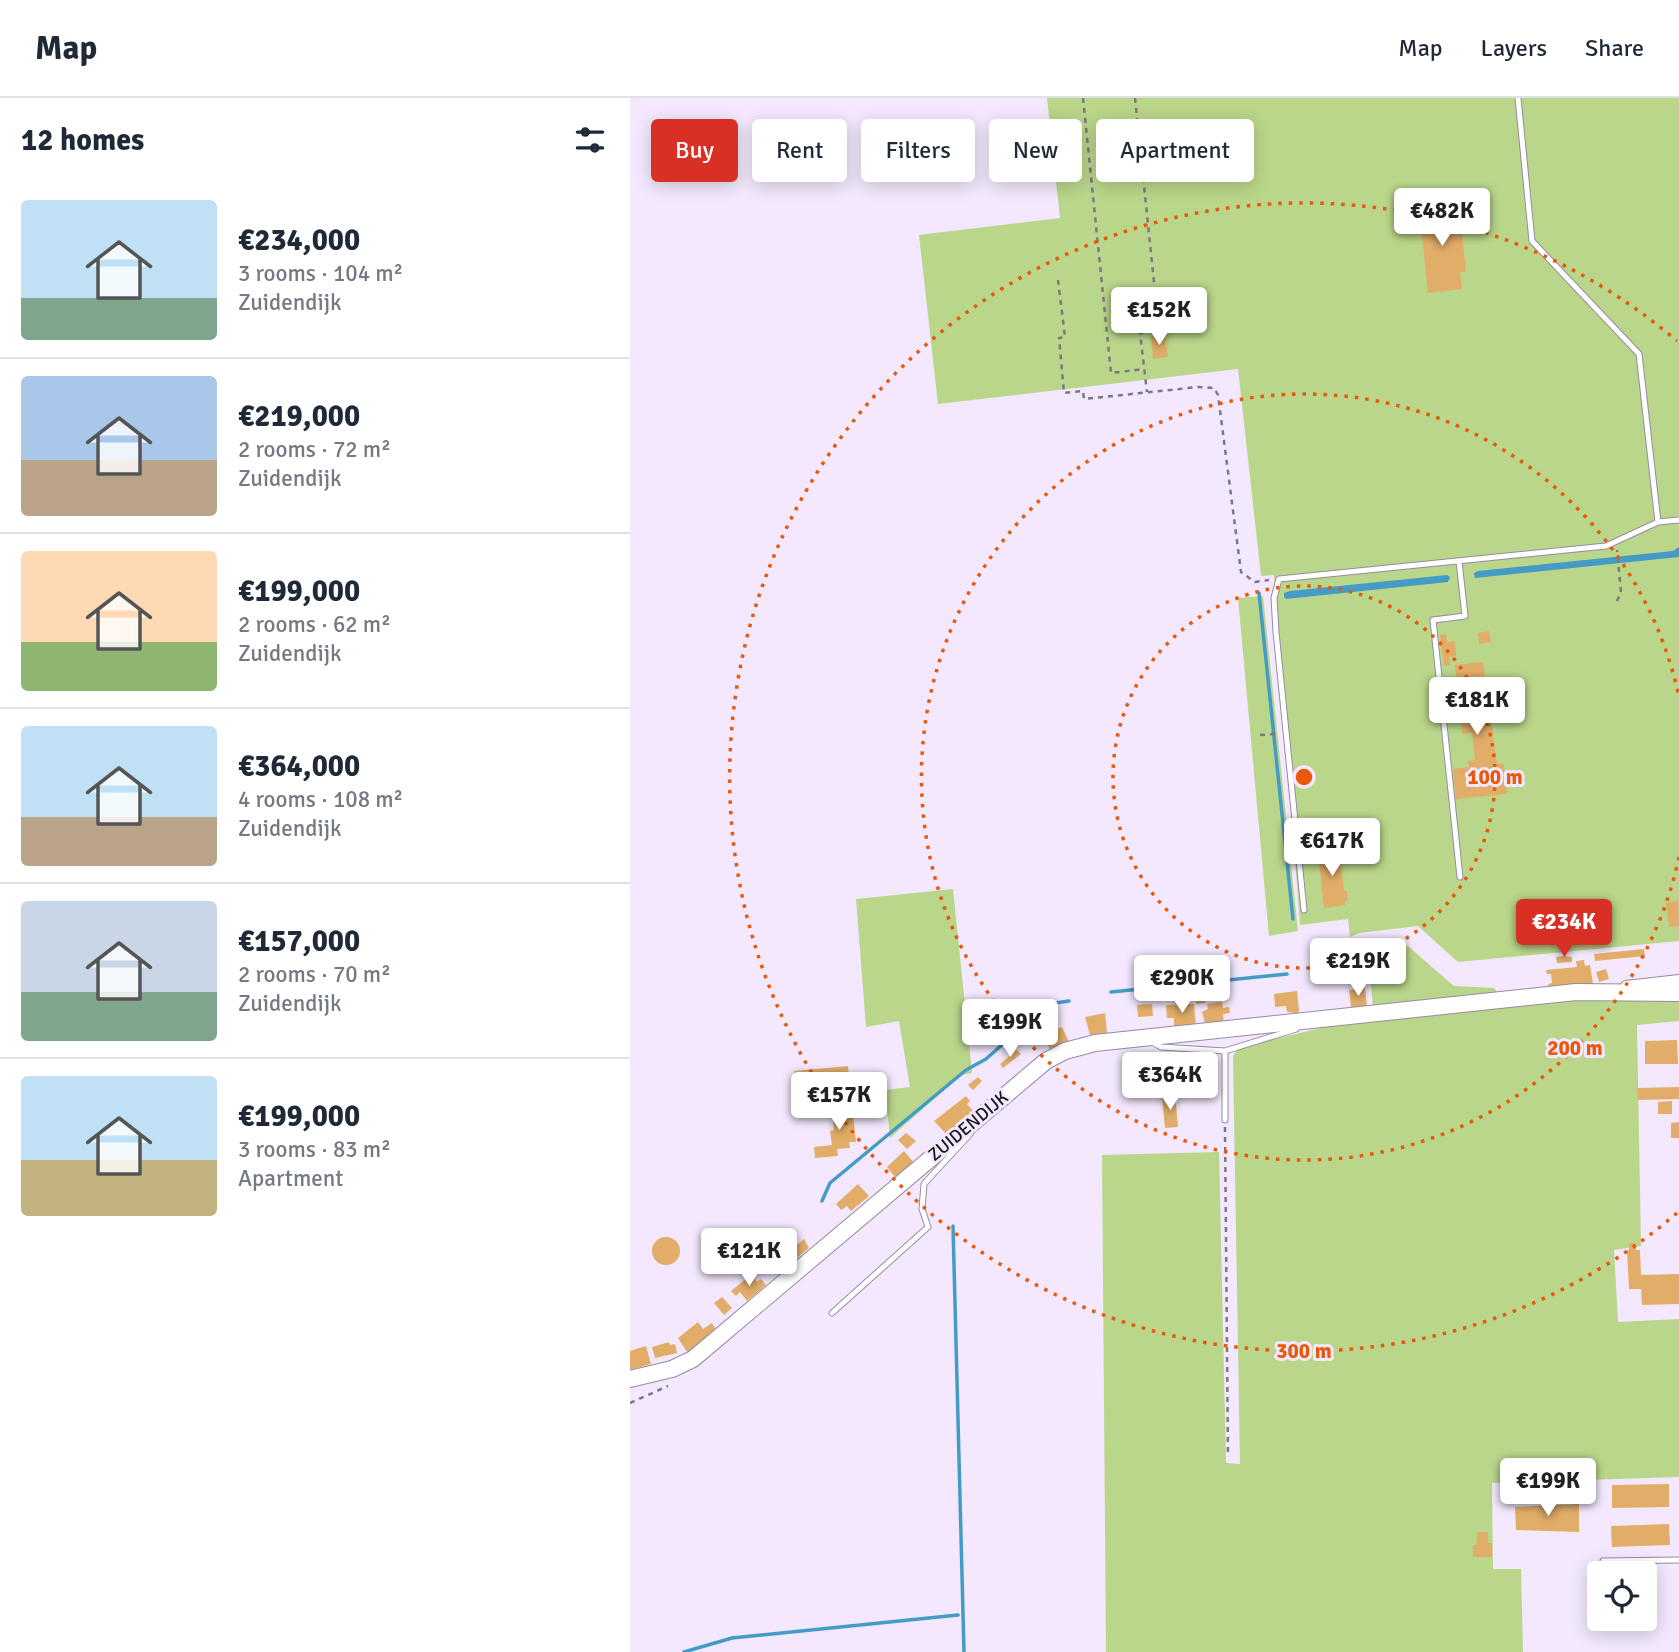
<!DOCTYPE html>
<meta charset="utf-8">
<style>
:root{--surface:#fff;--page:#f6f6f7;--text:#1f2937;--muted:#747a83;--line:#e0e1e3;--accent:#d93025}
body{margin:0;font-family:Signika,sans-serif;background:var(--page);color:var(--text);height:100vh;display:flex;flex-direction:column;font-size:26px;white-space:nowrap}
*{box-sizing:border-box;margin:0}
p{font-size:23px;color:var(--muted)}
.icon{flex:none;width:38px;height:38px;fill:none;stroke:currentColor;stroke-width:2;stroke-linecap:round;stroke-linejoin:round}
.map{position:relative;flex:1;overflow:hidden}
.panel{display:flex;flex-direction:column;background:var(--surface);width:630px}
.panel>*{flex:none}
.guide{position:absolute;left:21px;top:21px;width:665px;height:63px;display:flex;gap:14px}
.buttons{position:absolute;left:957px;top:1463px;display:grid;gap:14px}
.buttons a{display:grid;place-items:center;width:70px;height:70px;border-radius:7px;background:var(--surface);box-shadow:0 4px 18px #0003;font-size:35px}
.price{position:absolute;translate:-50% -60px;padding:0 16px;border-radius:7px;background:#fff;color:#222;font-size:23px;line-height:46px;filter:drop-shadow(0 2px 4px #0008)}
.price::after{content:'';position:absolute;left:50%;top:42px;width:21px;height:16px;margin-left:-10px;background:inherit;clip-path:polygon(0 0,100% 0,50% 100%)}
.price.selected{background:var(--accent);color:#fff}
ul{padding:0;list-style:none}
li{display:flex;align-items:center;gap:21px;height:175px;padding:0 21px}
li+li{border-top:2px solid var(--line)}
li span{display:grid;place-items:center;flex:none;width:196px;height:140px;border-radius:7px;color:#555}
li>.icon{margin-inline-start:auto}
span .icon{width:84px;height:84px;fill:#fffc;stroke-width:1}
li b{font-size:30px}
h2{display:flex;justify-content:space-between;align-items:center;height:84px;padding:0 21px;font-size:30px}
.pill{padding:0 24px;border-radius:7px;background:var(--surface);box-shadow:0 4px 18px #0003;font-size:24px;line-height:63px}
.pill.selected{background:var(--accent);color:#fff}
header{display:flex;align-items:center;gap:42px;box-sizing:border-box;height:98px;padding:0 35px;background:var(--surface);border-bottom:2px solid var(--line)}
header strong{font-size:33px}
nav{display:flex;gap:38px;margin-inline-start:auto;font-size:24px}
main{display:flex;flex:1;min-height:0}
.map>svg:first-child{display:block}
</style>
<header>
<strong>Map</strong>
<nav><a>Map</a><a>Layers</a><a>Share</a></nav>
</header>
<main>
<section class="panel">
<h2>12 homes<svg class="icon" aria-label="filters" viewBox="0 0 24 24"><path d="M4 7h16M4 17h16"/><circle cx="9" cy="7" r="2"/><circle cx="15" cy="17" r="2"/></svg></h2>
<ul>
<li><span style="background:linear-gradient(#bfe0f5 70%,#7fa58c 0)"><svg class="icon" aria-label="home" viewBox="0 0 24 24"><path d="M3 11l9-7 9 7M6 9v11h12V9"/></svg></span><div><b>€234,000</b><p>3 rooms · 104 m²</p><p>Zuidendijk</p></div></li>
<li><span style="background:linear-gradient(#a9c7e8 60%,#b9a48a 0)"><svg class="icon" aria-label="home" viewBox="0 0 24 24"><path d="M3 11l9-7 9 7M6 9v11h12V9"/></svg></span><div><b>€219,000</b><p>2 rooms · 72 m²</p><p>Zuidendijk</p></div></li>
<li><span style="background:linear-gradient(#ffd9b3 65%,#8fb573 0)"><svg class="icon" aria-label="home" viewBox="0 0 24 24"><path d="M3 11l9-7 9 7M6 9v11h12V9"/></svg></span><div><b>€199,000</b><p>2 rooms · 62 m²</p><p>Zuidendijk</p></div></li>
<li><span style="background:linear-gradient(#bfe0f5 65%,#b9a48a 0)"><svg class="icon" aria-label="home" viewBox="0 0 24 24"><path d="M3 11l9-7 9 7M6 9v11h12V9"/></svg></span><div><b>€364,000</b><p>4 rooms · 108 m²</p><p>Zuidendijk</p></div></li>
<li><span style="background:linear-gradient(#c9d6e8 65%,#7fa58c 0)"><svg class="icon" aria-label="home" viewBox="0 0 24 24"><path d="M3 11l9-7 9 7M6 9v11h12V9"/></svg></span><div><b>€157,000</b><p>2 rooms · 70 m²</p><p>Zuidendijk</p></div></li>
<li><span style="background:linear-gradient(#bfe0f5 60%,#c2b280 0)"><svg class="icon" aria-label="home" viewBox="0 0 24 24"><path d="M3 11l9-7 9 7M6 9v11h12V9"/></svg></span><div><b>€199,000</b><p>3 rooms · 83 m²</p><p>Apartment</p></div></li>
</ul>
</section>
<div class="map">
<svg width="1049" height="1554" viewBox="0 0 1049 1554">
<rect width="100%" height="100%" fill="#f3e8fd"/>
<path fill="#bad68a" d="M417,0H1049V843L828,864L788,828L729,835L720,839L718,821L670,827L644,477L631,478L608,271L308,306L289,137L430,120Z
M633,498L668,833L639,838L608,500Z
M323,791L342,975L331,977L260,1040L255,992L280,989L269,923L236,929L226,801Z
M772,843L824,888L864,890L870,897L743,910L738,850Z
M1049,900V923L1007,927L1011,1148L984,1152L988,1224L1049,1221V1379L862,1385L863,1471H891L893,1554H476L472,1057L589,1054L596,1365L610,1366L603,958L608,950L703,927L935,902L991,903Z"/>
<path fill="#449bc6" d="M1049,449V459L845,480L844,475L848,473L1043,453Z
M817,477L820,479L818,484L656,501L654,499V495L660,493Z"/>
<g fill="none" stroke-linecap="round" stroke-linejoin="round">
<path stroke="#449bc6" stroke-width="3.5" d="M629,495L663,821
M481,894L657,876
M192,1103L200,1085L336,972L356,961L418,906L439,903
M323,1128L334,1554
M54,1554L102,1540L328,1517"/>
</g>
<path fill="#e1ad69" d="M823,106L826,127L831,126L836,174H830L832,191L798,195L789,110Z
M536,237L535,249H537L538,259L523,261L521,238Z
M859,533L861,544L849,546L848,535Z
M816,536L817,544L825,543L826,558L819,559L820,567L814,568L810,537Z
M853,564L867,666H874L877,696L826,701L823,671L839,669L838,663L845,662L842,635L832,636L825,567Z
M709,750L714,793H717L718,802L715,803V807L694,810L688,753Z
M1048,803L1049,828L1039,829L1036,805Z
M715,851L720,857L711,864L706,859Z
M1014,851L1015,858L965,863L964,856Z
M934,858L942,859V864L927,865L926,859Z
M954,862L955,868L960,867L963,886L919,891L918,886L922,885L921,876H917L916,872L947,869L946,863Z
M976,871L979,881L969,884L966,874Z
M735,890L737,909H721L719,892Z
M574,891L575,905L566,906L565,892Z
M667,893L669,913L668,915L657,914L656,908L645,909L644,896Z
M592,904L593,910L599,909L600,915L593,916L594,927L576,929L572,914L578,911L577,906Z
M522,906L523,918L508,919L507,907Z
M564,906L566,929L544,930V920H537L536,907Z
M475,915L477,935L460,937L455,919Z
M432,929L439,944L420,952L413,935Z
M1047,942L1048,966H1015V943Z
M387,952L391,956L373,970L370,966Z
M218,968L221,1002L187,1006L188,1015L169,1017L164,973Z
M348,979L352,983L343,992L338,987Z
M1049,989V1001L1008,1002L1007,990Z
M545,997L548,1029L535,1030L532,999Z
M336,998L340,1003L337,1006L345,1015L318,1038L304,1023Z
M1042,1003V1016H1028V1004Z
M222,1005L226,1044H219L220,1050L207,1051L208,1058L185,1060L184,1049L202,1047L200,1033L204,1032L202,1007Z
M1049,1024V1040H1041V1025Z
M276,1035L286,1043L277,1051L268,1042Z
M274,1053L285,1066L265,1079L257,1069Z
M228,1086L239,1098L221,1113L217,1108L211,1112L206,1106Z
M22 1153a14 14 0 1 1 28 0a14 14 0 1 1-28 0Z
M174,1141L179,1150L167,1160L166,1158L159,1164L151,1154L164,1144L167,1147Z
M999,1145H1006V1152H1010L1011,1177L1049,1176V1206L1012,1207L1011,1191H999L997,1153L999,1152Z
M121,1177L127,1184L131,1181L136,1187L117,1203L110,1194L106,1198L101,1193Z
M92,1199L102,1210L94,1217L84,1205Z
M68,1224L73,1231L82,1225L86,1232L57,1254L48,1240Z
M39,1244L40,1247L45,1246L47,1255L25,1260L22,1249Z
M16,1248L21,1266L0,1272V1253Z
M1039,1386V1409L982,1410V1387Z
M949,1406V1434L886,1432L885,1409Z
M1039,1426L1040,1447L982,1449L981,1428Z
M847,1434H858V1445H862V1459H843V1447H847Z"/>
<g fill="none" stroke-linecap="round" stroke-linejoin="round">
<g stroke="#978ba2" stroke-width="7">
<path id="lane" d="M888,0L902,143L1009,256L1028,424
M829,463L835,518L803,522L830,779
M674,812L646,534L644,500L649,481L976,448L1028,424L1049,422
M520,943L531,949L595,953L666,931
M595,953V1022
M202,1215L298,1129L292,1111L294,1086L340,1036
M973,1463L1049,1462"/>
</g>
<g stroke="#978ba2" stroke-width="12">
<path id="street" d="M996,888L1049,882"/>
</g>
<g stroke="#978ba2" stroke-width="18">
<path id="secondary" d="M0,1281L42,1271L63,1261L416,963L435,953L465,945L946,894L1049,895"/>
</g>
<path stroke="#7d7683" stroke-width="2.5" stroke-dasharray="5 5" stroke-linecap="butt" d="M453,0L481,275L514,271
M505,0L529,233L510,235L517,294
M428,182L435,239L429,240L434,295L453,293L454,301L568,289L584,290L588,297L611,474L625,484L639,482
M987,503L991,494L987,452
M630,637L646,636
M595,1029L598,1359
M0,1305L38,1288"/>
<use href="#lane" stroke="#fff" stroke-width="5"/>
<use href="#street" stroke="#fff" stroke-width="10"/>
<use href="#secondary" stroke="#fff" stroke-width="16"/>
</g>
<g fill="none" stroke="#e8590c" stroke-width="3.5" stroke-dasharray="3.5 7">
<circle cx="674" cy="679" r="191"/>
<path d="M1049 759A383 383 0 1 1 1049 599"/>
<path d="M1047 1115A574 574 0 1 1 1047 243"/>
</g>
<g text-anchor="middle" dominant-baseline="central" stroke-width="6" stroke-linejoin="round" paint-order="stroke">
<g font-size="18" fill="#19151d" stroke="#f3e8fd">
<text transform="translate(338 1028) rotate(-40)">ZUIDENDIJK</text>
</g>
</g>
<circle cx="674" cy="679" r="10" fill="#e8590c" stroke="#f3e8fd" stroke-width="3.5"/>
<g font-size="21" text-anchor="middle" font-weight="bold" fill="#e8590c" stroke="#f3e8fd" stroke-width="6" stroke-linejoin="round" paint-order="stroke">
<text x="865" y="686">100 m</text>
<text x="945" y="957">200 m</text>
<text x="674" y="1260">300 m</text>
</g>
</svg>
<div class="buttons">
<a><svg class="icon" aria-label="locate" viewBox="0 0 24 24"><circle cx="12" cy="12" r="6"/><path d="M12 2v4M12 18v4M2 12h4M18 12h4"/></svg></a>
</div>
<b class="price" style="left:812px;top:150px">€482K</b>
<b class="price" style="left:529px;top:249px">€152K</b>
<b class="price" style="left:847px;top:639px">€181K</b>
<b class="price" style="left:702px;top:780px">€617K</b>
<b class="price selected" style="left:934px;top:861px">€234K</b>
<b class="price" style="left:728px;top:900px">€219K</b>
<b class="price" style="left:552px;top:917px">€290K</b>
<b class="price" style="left:380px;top:961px">€199K</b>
<b class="price" style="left:540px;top:1014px">€364K</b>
<b class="price" style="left:209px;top:1034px">€157K</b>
<b class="price" style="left:119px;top:1190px">€121K</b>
<b class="price" style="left:918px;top:1420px">€199K</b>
<div class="guide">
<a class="pill selected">Buy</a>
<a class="pill">Rent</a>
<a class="pill">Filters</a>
<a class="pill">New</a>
<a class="pill">Apartment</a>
</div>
</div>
</main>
